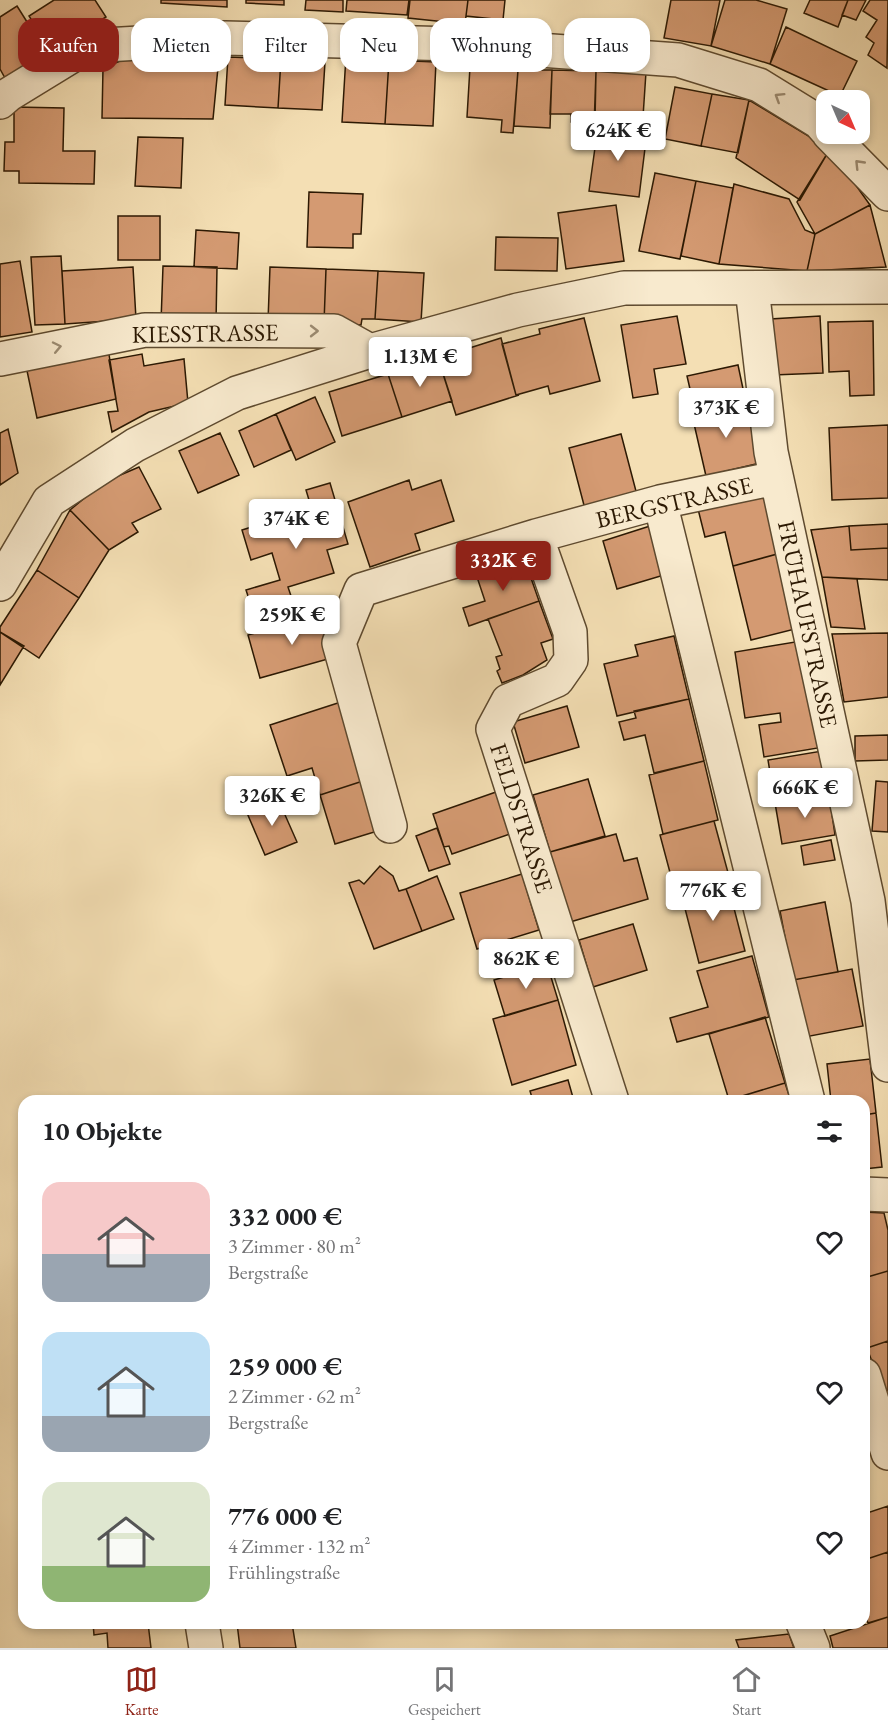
<!DOCTYPE html>
<html lang="de">
<meta charset="utf-8">
<style>
:root{--surface:#fff;--page:#f2f2f2;--text:#202124;--muted:#757577;--line:#e0e0e0;--accent:#8f2418}
body{margin:0;font-family:"EB Garamond",serif;background:var(--page);color:var(--text);height:100vh;display:flex;flex-direction:column;font-size:22px;white-space:nowrap}
*{box-sizing:border-box;margin:0}
p{font-size:20px;color:var(--muted)}
.icon{flex:none;width:33px;height:33px;fill:none;stroke:currentColor;stroke-width:2;stroke-linecap:round;stroke-linejoin:round}
.map{position:relative;flex:1;overflow:hidden}
.drawer{position:absolute;left:18px;top:1095px;width:852px;height:534px;display:flex;flex-direction:column;background:var(--surface);border-radius:18px;box-shadow:0 3px 9px #0003}
.drawer>*{flex:none}
.guide{position:absolute;left:18px;top:18px;width:852px;height:54px;display:flex;gap:12px}
.needle{width:39px;rotate:136deg}
.buttons{position:absolute;left:816px;top:90px;display:grid;gap:12px}
.buttons a{display:grid;place-items:center;width:54px;height:54px;border-radius:12px;background:var(--surface);box-shadow:0 3px 9px #0003;font-size:30px}
.price{position:absolute;translate:-50% -51px;padding:0 14px;border-radius:6px;background:#fff;color:#222;font-size:20px;line-height:39px;filter:drop-shadow(0 2px 3px #0008)}
.price::after{content:'';position:absolute;left:50%;top:36px;width:18px;height:14px;margin-left:-9px;background:inherit;clip-path:polygon(0 0,100% 0,50% 100%)}
.price.on{background:var(--accent);color:#fff}
ul{padding:0;list-style:none}
li{display:flex;align-items:center;gap:18px;height:150px;padding:0 24px}
li span{display:grid;place-items:center;flex:none;width:168px;height:120px;border-radius:18px;color:#555}
li>.icon{margin-inline-start:auto}
span .icon{width:72px;height:72px;fill:#fffc;stroke-width:1}
li b{font-size:26px}
h2{display:flex;justify-content:space-between;align-items:center;height:72px;padding:0 24px;font-size:26px}
.pill{padding:0 21px;border-radius:18px;background:var(--surface);box-shadow:0 3px 9px #0003;font-size:21px;line-height:54px}
.pill.on{background:var(--accent);color:#fff}
.dock{display:flex;justify-content:space-around;align-items:center;height:84px;border-top:2px solid var(--line);background:var(--surface);font-size:16px;color:var(--muted)}
.dock a{display:grid;justify-items:center;gap:3px}
.dock .on{color:var(--accent)}
.map>svg:first-child{display:block}
</style>
<div class="map">
<svg width="888" height="1648" viewBox="0 0 888 1648">
<rect width="100%" height="100%" fill="#f4dfb4"/>
<filter id="stains"><feTurbulence type="fractalNoise" baseFrequency=".00333" numOctaves="4"/><feColorMatrix values="0 0 0 0 .2 0 0 0 0 .09 0 0 0 0 .02 0 0 0 .5 -.17"/></filter>
<radialGradient id="worn" r=".72"><stop offset=".6" stop-color="#630" stop-opacity="0"/><stop offset="1" stop-color="#630" stop-opacity=".3"/></radialGradient>
<path fill="#d49a72" stroke="#2c1903" stroke-width="1.5" d="M54,0H95L106,17L51,51L29,16Z
M161,0H227V7L161,3Z
M246,0H284V5L246,3Z
M306,0H343V12L305,10Z
M347,0H409L407,15L346,11Z
M410,0H468L465,24L408,18Z
M468,0H505L503,20L466,16Z
M671,0H720L711,46L664,38Z
M725,0H756L787,9L770,64L711,46Z
M810,0H848L838,27L804,13Z
M848,0H866L856,20L842,15Z
M870,0H888L887,68L868,55L874,43L866,37L877,20L863,11Z
M17,6L46,52L5,78L0,69V17Z
M786,27L857,61L840,96L770,64Z
M137,54L219,57L213,119L102,118L103,68Z
M346,56L389,60L385,124L342,122Z
M228,57L281,59L278,108L225,105Z
M281,59L325,62L322,110L278,108Z
M389,60L436,62L433,126L385,124Z
M470,67L518,70L513,133L501,132L502,120L467,117Z
M518,70H552L550,128L514,126Z
M552,70L596,71L595,122H571V114H550Z
M596,71L646,72L642,132L598,126L594,127Z
M675,87L712,94L701,146L665,139Z
M712,94L749,100L738,153L701,146Z
M749,100L830,149L800,200L736,158Z
M14,107L64,108L63,151H95L94,184L19,183V171H4L5,142H14Z
M598,126L647,132L639,197L589,191Z
M138,137L183,138L181,188L135,186Z
M830,149L870,205L815,234L797,202Z
M655,173L696,181L680,259L639,251Z
M696,181L733,188L719,264L681,256Z
M734,184L789,199L805,230L815,234L807,271L719,264Z
M309,192L363,194L361,234H353V248L307,247Z
M616,205L624,261L566,269L558,213Z
M870,205L886,267L807,271L815,234Z
M118,216H160V260H118Z
M196,230L239,233L237,269L194,267Z
M496,237L558,238L557,271L495,270Z
M61,256L65,324L35,325L31,257Z
M20,261L32,332L0,337V264Z
M163,266L217,267L216,323L161,322Z
M133,267L136,319L65,324L62,271Z
M270,267L326,269L324,323L268,321Z
M326,269L378,271L375,319H362L361,325L324,323Z
M378,271L424,273L421,322L375,319Z
M677,316L686,364L654,369L658,394L633,398L621,325Z
M820,316L823,373L773,375L770,319Z
M584,318L600,381L550,394L548,386L516,395L502,344L540,334L539,329Z
M873,321L874,395L850,396L849,371L829,372L828,322Z
M501,338L516,395H519L456,415L438,358Z
M108,348L116,399L37,418L26,366Z
M142,354L144,366L184,359L188,403L149,412L112,432L108,412L118,411L109,360Z
M438,358L452,401L402,417L388,374Z
M738,365L746,403L696,415L687,376Z
M388,374L402,417L342,436L329,392Z
M315,397L335,442L296,460L276,414Z
M746,403L760,463L706,476L692,415Z
M276,414L291,450L254,467L239,431Z
M888,425V498L832,500L829,428Z
M8,429L18,473L0,485V433Z
M220,433L239,475L198,493L179,451Z
M621,434L637,495L585,509L569,448Z
M139,467L161,509L132,523L138,532L109,550L70,510L104,482Z
M409,480L412,490L441,480L454,521L415,534L420,550L370,567L348,502Z
M330,483L348,544L327,550L334,573L288,587L293,602L254,614L246,590L280,580L272,553L251,560L242,530L290,515L296,536L318,530L306,490Z
M765,492L781,553L733,566L725,532L705,537L698,509Z
M70,510L109,550L79,598L37,570Z
M888,524V548L851,550L849,526Z
M650,526L664,575L617,589L603,541Z
M849,526L851,550L888,548V580L822,577L811,530Z
M781,553L799,628L751,640L733,566Z
M524,558L539,601L469,626L463,608L485,601L476,574Z
M37,570L79,598L39,658L0,632V627Z
M822,577L857,579L865,629L831,627Z
M539,601L553,639L541,643L547,660L523,675L502,683L497,671L500,669L496,657L502,655L488,619Z
M323,614L335,657L260,678L248,635Z
M0,632L24,646L0,685Z
M888,633V697L844,702L832,634Z
M674,636L689,699L617,716L604,664L638,656L635,645Z
M801,641L818,748L764,757L759,725L781,722L780,713L745,718L735,652Z
M689,699L704,761L654,773L645,735L624,740L619,722L636,718L634,711Z
M344,701L369,779L320,795L312,768L287,776L270,725Z
M567,706L579,747L525,763L513,722Z
M888,735V760L855,761V736Z
M822,751L829,794L775,803L768,760Z
M704,761L718,820L663,834L649,775Z
M369,779L384,829L335,844L320,795Z
M588,779L605,836L550,852L533,795Z
M876,781L888,782V832L872,831Z
M496,792L510,834L452,854L449,846L444,847L433,814Z
M829,794L835,835L782,844L775,803Z
M278,799L297,842L265,855L247,813Z
M714,821L730,880L676,895L660,835Z
M437,828L450,864L429,871L416,836Z
M616,834L624,861L637,858L648,899L570,922L550,852Z
M831,840L835,860L804,865L801,846Z
M380,866L393,876L399,891L406,889L422,931L374,949L349,883L359,880L364,884Z
M522,874L539,930L477,949L460,893Z
M437,876L454,919L422,931L406,889Z
M727,881L745,951L699,963L681,893Z
M825,902L838,972L793,980L780,911Z
M633,924L647,970L593,987L579,940Z
M752,956L769,1017L677,1042L670,1018L708,1007L697,971Z
M547,964L558,1000L505,1016L494,980Z
M852,969L863,1026L805,1037L793,980Z
M558,1000L576,1065L512,1085L493,1019Z
M765,1017L785,1083L729,1100L709,1034Z
M870,1059L876,1113L864,1115V1101H831L827,1064Z
M568,1080L574,1101H533L530,1091Z
M785,1083L791,1101H726L729,1100Z
M876,1113L882,1167L864,1169V1115Z
M864,1212L884,1213L888,1230V1271L864,1278Z
M888,1271V1341L867,1348L864,1339V1278Z
M888,1341V1391L879,1381L867,1348Z
M888,1506V1552L864,1560V1514Z
M888,1552V1617L868,1623L864,1612V1560Z
M888,1617V1648H833L830,1636Z
M93,1623H148L151,1648H108L107,1633L94,1635Z
M237,1623H292L296,1648H240Z
M789,1634L794,1648H739L736,1640Z"/>
<g fill="none" stroke-linecap="round" stroke-linejoin="round">
<g stroke="#5e4a2f" stroke-width="36">
<path id="minor" d="M0,102L8,95L88,46L225,38L455,44L678,60L759,85L819,122L826,130
M829,134L888,194
M752,288L771,452L868,901L888,1065
M0,359L145,330L334,331L370,351
M660,502L808,1101
M536,536L570,632L571,660L557,680L508,701L493,729L612,1101
M0,584L49,501L135,445L237,393L370,351L518,310L624,288L888,287
M390,826L339,643L361,590L536,536L660,502L776,478
M864,1194L888,1195
M864,1375L888,1453
M202,1623L206,1648
M803,1623L813,1648"/>
</g>
<use href="#minor" stroke="#f8eace" stroke-width="33"/>
</g>
<defs><path id="oneway-chevron" d="M-2-3.5L2.5 0L-2 3.5" fill="none" stroke-width="1.6" stroke-linecap="round" stroke-linejoin="round" transform="scale(1.5)"/></defs>
<g stroke="#9c8c73">
<use href="#oneway-chevron" transform="translate(779 97) rotate(-148)"/>
<use href="#oneway-chevron" transform="translate(859 164) rotate(-134)"/>
<use href="#oneway-chevron" transform="translate(314 331)"/>
<use href="#oneway-chevron" transform="translate(57 347) rotate(-12)"/>
</g>
<g text-anchor="middle" dominant-baseline="central" stroke-width="4.5" stroke-linejoin="round" paint-order="stroke">
<g font-size="24" fill="#2c1903" stroke="#f8eace">
<text transform="translate(205 333) rotate(-1)">KIESSTRASSE</text>
<text transform="translate(674 502) rotate(-13)">BERGSTRASSE</text>
<text transform="translate(808 624) rotate(78)">FRÜHAUFSTRASSE</text>
<text transform="translate(522 818) rotate(72)">FELDSTRASSE</text>
</g>
</g>
<rect width="100%" height="100%" filter="url(#stains)"/>
<rect width="100%" height="100%" fill="url(#worn)"/>
</svg>
<div class="buttons">
<a><svg class="needle" viewBox="-14 -14 28 28"><path d="M0-13l5 13h-10z" fill="#e53935"/><path d="M0 13l5-13h-10z" fill="#757577"/></svg></a>
</div>
<b class="price" style="left:618px;top:162px">624K €</b>
<b class="price" style="left:420px;top:388px">1.13M €</b>
<b class="price" style="left:726px;top:439px">373K €</b>
<b class="price" style="left:296px;top:550px">374K €</b>
<b class="price on" style="left:503px;top:592px">332K €</b>
<b class="price" style="left:292px;top:646px">259K €</b>
<b class="price" style="left:805px;top:819px">666K €</b>
<b class="price" style="left:272px;top:827px">326K €</b>
<b class="price" style="left:713px;top:922px">776K €</b>
<b class="price" style="left:526px;top:990px">862K €</b>
<div class="guide">
<a class="pill on">Kaufen</a>
<a class="pill">Mieten</a>
<a class="pill">Filter</a>
<a class="pill">Neu</a>
<a class="pill">Wohnung</a>
<a class="pill">Haus</a>
</div>
<section class="drawer">
<h2>10 Objekte<svg class="icon" aria-label="filters" viewBox="0 0 24 24"><path d="M4 7h16M4 17h16"/><circle cx="9" cy="7" r="2"/><circle cx="15" cy="17" r="2"/></svg></h2>
<ul>
<li><span style="background:linear-gradient(#f6c9c9 60%,#9aa5b1 0)"><svg class="icon" aria-label="home" viewBox="0 0 24 24"><path d="M3 11l9-7 9 7M6 9v11h12V9"/></svg></span><div><b>332 000 €</b><p>3 Zimmer · 80 m²</p><p>Bergstraße</p></div><svg class="icon" aria-label="heart" viewBox="0 0 24 24"><path d="M12 20l-8-8c-3-5 5-10 8-4 3-6 11-1 8 4z"/></svg></li>
<li><span style="background:linear-gradient(#bfe0f5 70%,#9aa5b1 0)"><svg class="icon" aria-label="home" viewBox="0 0 24 24"><path d="M3 11l9-7 9 7M6 9v11h12V9"/></svg></span><div><b>259 000 €</b><p>2 Zimmer · 62 m²</p><p>Bergstraße</p></div><svg class="icon" aria-label="heart" viewBox="0 0 24 24"><path d="M12 20l-8-8c-3-5 5-10 8-4 3-6 11-1 8 4z"/></svg></li>
<li><span style="background:linear-gradient(#dfe7d0 70%,#8fb573 0)"><svg class="icon" aria-label="home" viewBox="0 0 24 24"><path d="M3 11l9-7 9 7M6 9v11h12V9"/></svg></span><div><b>776 000 €</b><p>4 Zimmer · 132 m²</p><p>Frühlingstraße</p></div><svg class="icon" aria-label="heart" viewBox="0 0 24 24"><path d="M12 20l-8-8c-3-5 5-10 8-4 3-6 11-1 8 4z"/></svg></li>
</ul>
</section>
</div>
<nav class="dock">
<a class="on"><svg class="icon" aria-label="map" viewBox="0 0 24 24"><path d="M3 6l6-2 6 2 6-2v14l-6 2-6-2-6 2zM9 4v14M15 6v14"/></svg>Karte</a>
<a><svg class="icon" aria-label="saved" viewBox="0 0 24 24"><path d="M7 4h10v16l-5-4-5 4z"/></svg>Gespeichert</a>
<a><svg class="icon" aria-label="home" viewBox="0 0 24 24"><path d="M3 11l9-7 9 7M6 9v11h12V9"/></svg>Start</a>
</nav>
